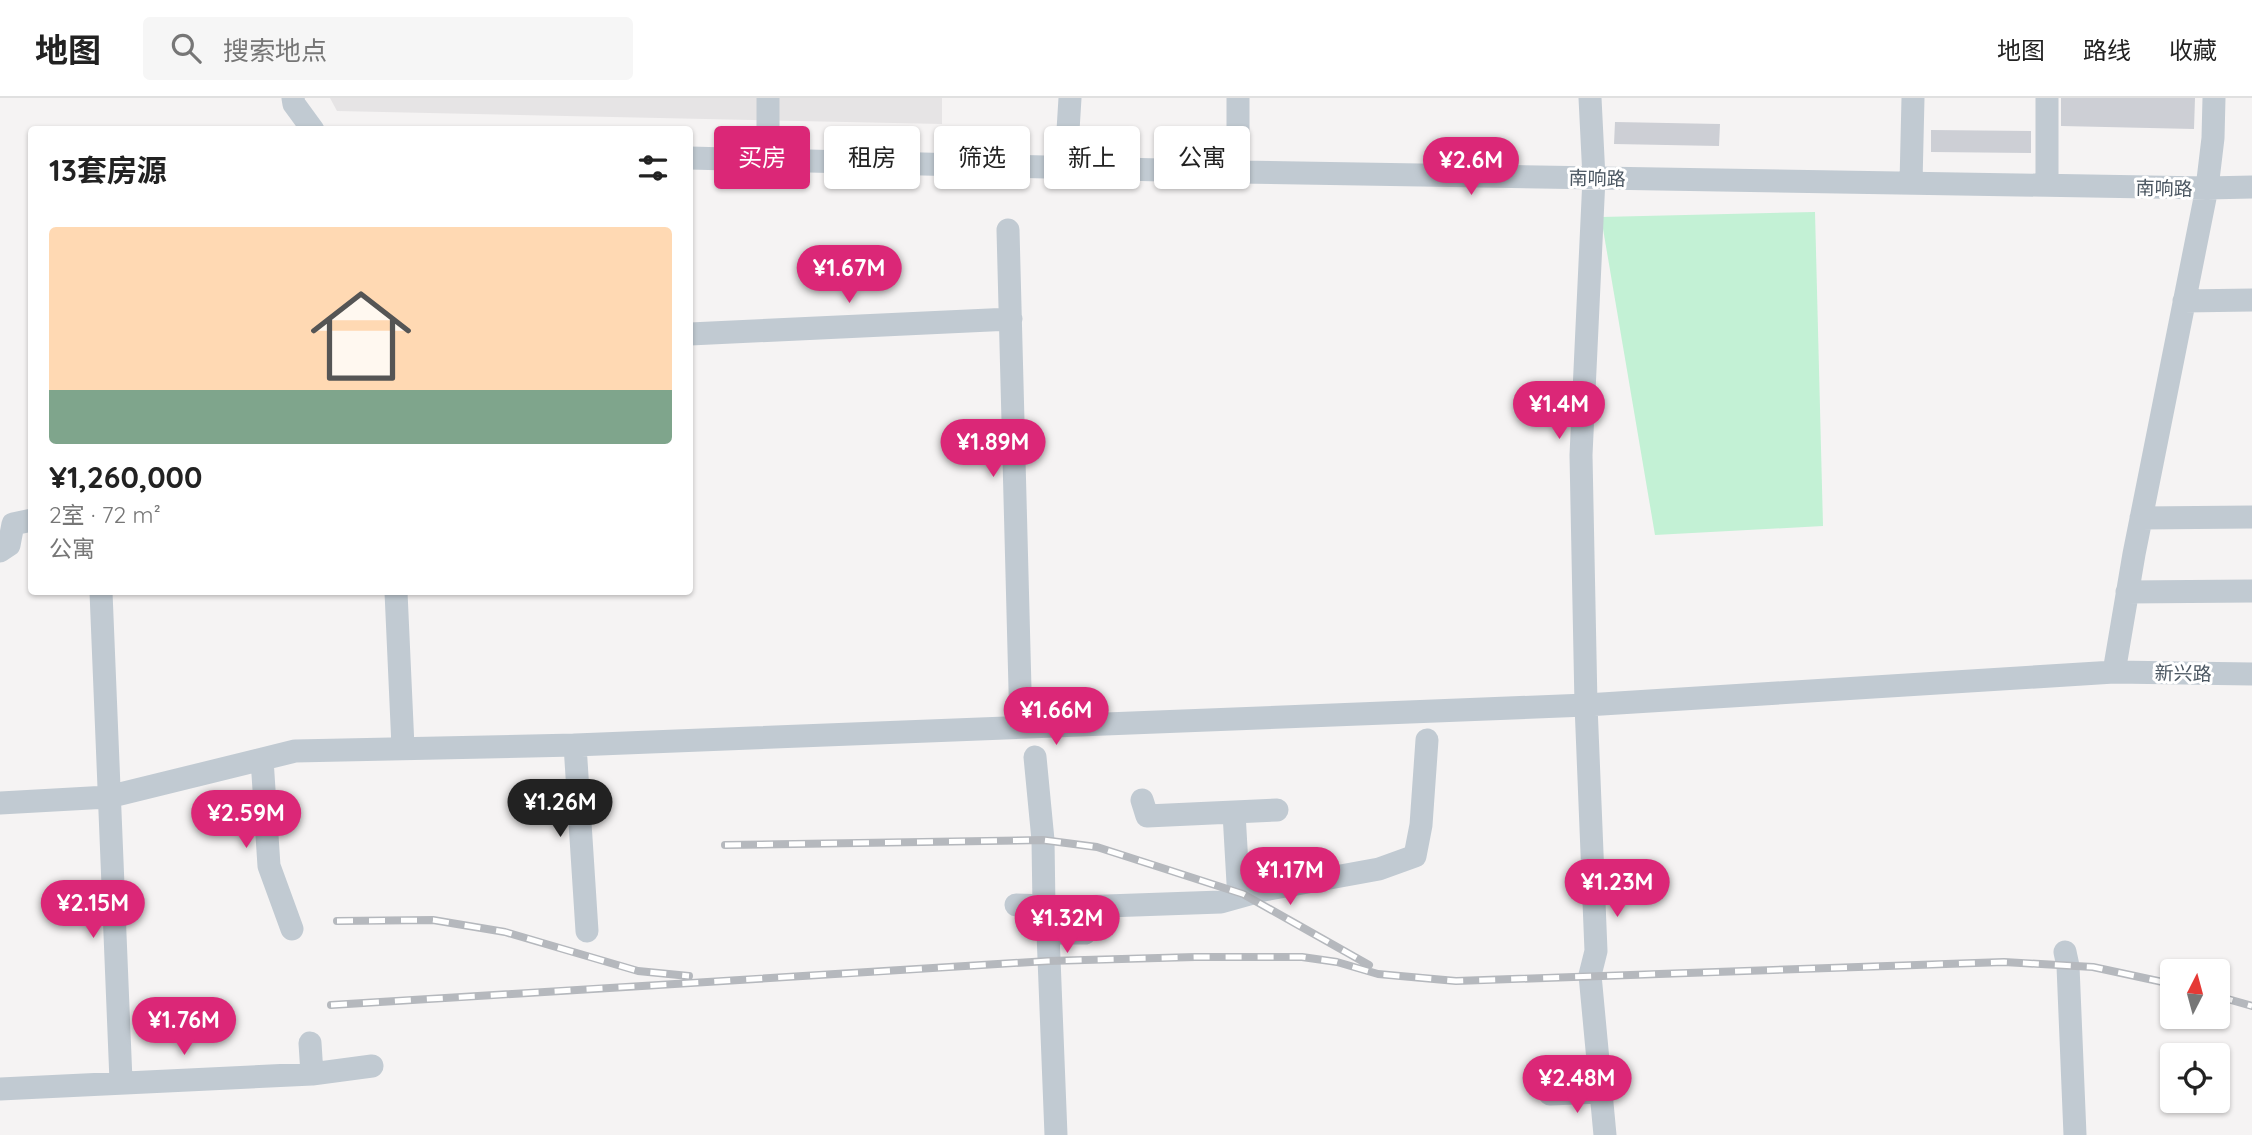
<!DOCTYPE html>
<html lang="zh">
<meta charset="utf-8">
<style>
:root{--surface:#fff;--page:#f6f6f6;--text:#222;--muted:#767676;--line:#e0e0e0;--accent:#db2777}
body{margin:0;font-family:Quicksand,"Noto Sans SC",sans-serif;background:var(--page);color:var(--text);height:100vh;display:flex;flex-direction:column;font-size:26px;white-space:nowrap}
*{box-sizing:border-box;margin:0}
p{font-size:23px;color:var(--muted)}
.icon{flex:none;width:38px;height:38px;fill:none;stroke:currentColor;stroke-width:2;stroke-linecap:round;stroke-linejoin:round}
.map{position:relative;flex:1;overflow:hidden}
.drawer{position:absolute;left:28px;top:28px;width:665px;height:469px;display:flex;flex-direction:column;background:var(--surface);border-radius:7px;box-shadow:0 2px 5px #0004}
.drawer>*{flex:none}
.banner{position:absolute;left:714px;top:28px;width:665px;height:63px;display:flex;gap:14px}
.needle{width:46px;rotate:6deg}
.fabs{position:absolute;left:2160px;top:861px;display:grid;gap:14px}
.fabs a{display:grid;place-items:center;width:70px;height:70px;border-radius:7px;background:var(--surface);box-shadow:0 2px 5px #0004;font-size:35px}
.price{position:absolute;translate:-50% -60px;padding:0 16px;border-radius:24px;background:var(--accent);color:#fff;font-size:23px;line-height:46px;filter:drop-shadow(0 2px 4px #0008)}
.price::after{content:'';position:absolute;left:50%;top:42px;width:21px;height:16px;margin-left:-10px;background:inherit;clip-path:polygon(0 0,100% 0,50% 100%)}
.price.on{background:#222;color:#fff}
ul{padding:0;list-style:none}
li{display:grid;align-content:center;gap:14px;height:371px;padding:0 21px}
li+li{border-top:2px solid var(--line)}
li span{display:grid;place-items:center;height:217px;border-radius:7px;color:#555}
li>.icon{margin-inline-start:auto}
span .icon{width:126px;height:126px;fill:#fffc;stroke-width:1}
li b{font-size:30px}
h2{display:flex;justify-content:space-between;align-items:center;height:84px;padding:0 21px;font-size:30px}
.pill{padding:0 24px;border-radius:7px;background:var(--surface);box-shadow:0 2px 5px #0004;font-size:24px;line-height:63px}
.pill.on{background:var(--accent);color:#fff}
header{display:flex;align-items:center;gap:42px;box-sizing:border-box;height:98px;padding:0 35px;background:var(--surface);border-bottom:2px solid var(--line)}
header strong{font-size:33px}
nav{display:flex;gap:38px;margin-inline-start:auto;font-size:24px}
.search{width:490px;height:63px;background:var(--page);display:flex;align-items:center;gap:18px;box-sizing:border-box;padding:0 24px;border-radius:7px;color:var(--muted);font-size:26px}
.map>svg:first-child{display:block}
</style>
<header>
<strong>地图</strong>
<div class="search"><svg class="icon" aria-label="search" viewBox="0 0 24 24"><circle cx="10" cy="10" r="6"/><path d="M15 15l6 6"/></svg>搜索地点</div>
<nav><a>地图</a><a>路线</a><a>收藏</a></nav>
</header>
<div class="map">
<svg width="2252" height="1037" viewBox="0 0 2252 1037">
<rect width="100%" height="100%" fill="#f5f3f3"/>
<path fill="#e6e4e5" d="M330,0H942V26L337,13Z"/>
<path fill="#c3f1d5" d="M1815,114L1823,428L1655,437L1601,119Z"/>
<path fill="#cdcfd5" d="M2061,0H2195L2194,31L2061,28Z
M1615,24L1720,26L1719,48L1614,46Z
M1931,32L2031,33V55L1931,54Z"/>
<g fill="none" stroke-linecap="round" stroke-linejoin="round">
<path stroke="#c1cad2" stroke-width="23" d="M293,0L294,6L313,32
M768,0V63
M1238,0V74
M1590,0L1594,80L1581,357L1586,607L1596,853L1590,877L1605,1037
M690,60L1238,74L2207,90L2252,89
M1066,65L1070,0
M1911,85L1913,0
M2047,87V0
M1008,132L1021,629
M2184,203L2252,202
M690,236L1011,221
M2141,420L2252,419
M0,453L9,447L13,426L32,422
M101,494L121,983
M396,494L403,649
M2127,494L2252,493
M2114,574L2134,456L2207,90L2213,40L2214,0
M575,647L587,833
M1035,659L1043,742L1044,810L1048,835L1056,1037
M262,661L269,768L292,831
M1142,702L1147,718L1277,712
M0,705L108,699L295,653L575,647L1586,607L2114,574L2252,576
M1234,715L1238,785L1243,796
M1016,807L1078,809L1221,804L1264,792L1379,771L1415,758L1421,727L1427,642
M1048,835H1085
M2065,854L2068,868L2075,1037
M310,945L312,976
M0,991L312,976L372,968
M1550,996L1602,994"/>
<g stroke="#b5b8bd" stroke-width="8">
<path id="rail" d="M725,747L1043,742L1097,749L1243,796L1369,867
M337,823L433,822L505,834L638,873L689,878
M2217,898L2252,908
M331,907L1048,863L1195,859H1302L1337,864L1378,876L1456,883L2004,864L2093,869L2172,886"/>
</g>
<use href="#rail" stroke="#fff" stroke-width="5" stroke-dasharray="16" stroke-linecap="butt"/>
</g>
<g text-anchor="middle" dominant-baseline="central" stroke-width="6" stroke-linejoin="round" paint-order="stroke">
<g font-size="19" fill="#4a5661" stroke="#fff">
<text transform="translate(1597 80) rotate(1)">南响路</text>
<text transform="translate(2164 90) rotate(1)">南响路</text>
<text transform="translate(2183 575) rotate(1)">新兴路</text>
</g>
</g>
</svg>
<div class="fabs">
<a><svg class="needle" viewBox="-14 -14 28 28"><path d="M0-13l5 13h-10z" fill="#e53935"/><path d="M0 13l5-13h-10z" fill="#767676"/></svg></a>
<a><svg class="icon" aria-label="locate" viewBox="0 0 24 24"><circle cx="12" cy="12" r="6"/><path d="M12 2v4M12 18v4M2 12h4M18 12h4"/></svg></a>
</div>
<b class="price" style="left:1471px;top:99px">¥2.6M</b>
<b class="price" style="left:849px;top:207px">¥1.67M</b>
<b class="price" style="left:1559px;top:343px">¥1.4M</b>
<b class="price" style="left:993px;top:381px">¥1.89M</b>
<b class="price" style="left:1056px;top:649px">¥1.66M</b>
<b class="price on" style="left:560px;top:741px">¥1.26M</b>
<b class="price" style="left:246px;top:752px">¥2.59M</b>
<b class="price" style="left:1290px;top:809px">¥1.17M</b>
<b class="price" style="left:1617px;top:821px">¥1.23M</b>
<b class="price" style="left:93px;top:842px">¥2.15M</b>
<b class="price" style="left:1067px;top:857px">¥1.32M</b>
<b class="price" style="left:184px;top:959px">¥1.76M</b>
<b class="price" style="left:1577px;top:1017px">¥2.48M</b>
<div class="banner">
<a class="pill on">买房</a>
<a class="pill">租房</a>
<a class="pill">筛选</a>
<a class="pill">新上</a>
<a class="pill">公寓</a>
</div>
<section class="drawer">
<h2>13套房源<svg class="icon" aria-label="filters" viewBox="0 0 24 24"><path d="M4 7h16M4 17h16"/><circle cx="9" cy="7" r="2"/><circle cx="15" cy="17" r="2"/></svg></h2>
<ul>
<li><span style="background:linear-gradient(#ffd9b3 75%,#7fa58c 0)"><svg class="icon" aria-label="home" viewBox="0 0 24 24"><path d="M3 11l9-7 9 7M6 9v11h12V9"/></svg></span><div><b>¥1,260,000</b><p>2室 · 72 m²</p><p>公寓</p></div></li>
</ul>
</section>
</div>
